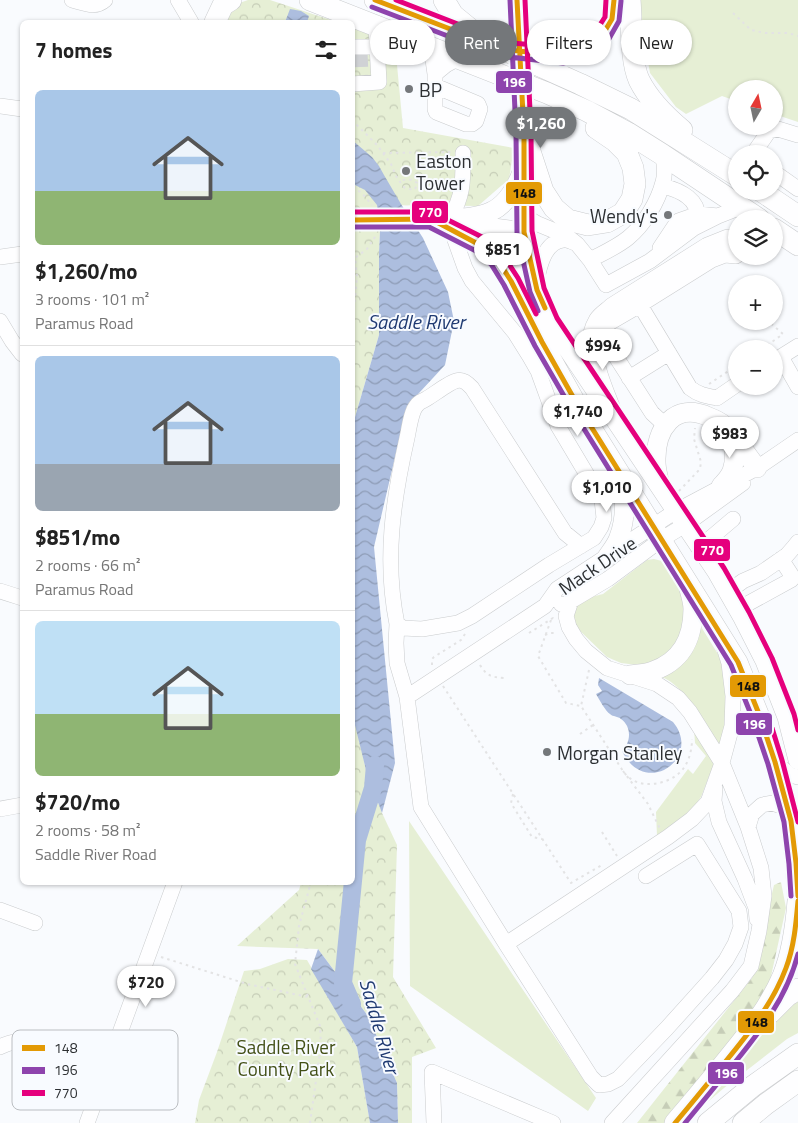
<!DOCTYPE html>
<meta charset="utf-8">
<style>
:root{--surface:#fff;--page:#f2f2f2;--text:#222;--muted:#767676;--line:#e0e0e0;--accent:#74777a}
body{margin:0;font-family:"Titillium Web",sans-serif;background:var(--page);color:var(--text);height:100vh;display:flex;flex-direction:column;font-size:19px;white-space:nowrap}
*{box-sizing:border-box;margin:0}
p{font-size:16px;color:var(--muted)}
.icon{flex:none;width:28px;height:28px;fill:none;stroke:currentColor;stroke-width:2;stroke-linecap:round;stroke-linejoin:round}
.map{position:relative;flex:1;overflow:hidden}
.drawer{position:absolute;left:20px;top:20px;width:335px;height:865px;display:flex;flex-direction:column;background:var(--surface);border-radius:8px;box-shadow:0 1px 4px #0004}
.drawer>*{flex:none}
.hud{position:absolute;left:370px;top:20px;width:352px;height:45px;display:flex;gap:10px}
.needle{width:32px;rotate:9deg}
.tools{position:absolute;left:728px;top:80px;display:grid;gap:10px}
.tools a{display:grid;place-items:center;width:55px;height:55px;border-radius:50%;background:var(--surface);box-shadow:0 1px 4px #0004;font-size:25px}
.price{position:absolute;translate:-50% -42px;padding:0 11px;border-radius:18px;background:#fff;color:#222;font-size:16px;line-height:32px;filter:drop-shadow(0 1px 2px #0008)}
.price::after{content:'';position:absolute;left:50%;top:30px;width:15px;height:11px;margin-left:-8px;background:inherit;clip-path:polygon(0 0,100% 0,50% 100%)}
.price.current{background:var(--accent);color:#fff}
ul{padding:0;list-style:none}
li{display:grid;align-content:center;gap:10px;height:265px;padding:0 15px}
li+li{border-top:1px solid var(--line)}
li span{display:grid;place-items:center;height:155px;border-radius:8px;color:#555}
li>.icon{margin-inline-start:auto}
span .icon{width:90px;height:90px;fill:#fffc;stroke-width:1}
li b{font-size:21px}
h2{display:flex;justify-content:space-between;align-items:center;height:60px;padding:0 15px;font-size:21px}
.tag{padding:0 18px;border-radius:22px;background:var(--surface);box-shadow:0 1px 4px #0004;font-size:18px;line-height:45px}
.tag.current{background:var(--accent);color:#fff}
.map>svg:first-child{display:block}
</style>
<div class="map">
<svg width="798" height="1123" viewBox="0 0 798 1123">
<defs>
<pattern id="forest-firs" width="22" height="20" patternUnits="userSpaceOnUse" patternTransform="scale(1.25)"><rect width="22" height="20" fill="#e6efd5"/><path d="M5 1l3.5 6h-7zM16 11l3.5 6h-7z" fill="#c6cdb7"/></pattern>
<pattern id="park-crowns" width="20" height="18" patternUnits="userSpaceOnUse" patternTransform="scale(1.25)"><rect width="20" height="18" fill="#e6efd5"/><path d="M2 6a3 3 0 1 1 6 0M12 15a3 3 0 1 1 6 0" fill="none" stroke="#c6cdb7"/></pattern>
<pattern id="water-waves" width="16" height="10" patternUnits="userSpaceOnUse" patternTransform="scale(1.25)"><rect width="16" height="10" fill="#adbedf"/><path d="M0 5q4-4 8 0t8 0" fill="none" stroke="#8d9bb5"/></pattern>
</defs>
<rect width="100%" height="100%" fill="#f9fbfe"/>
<path fill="#e6efd5" d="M637,0H798V122L774,114V89H736V101L722,96L686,114L676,107L650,73Z
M654,559L662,561L667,564L682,590L687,624L672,652L655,662L637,665L621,663L607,657L576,627L572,619L573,611L583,599L603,594L647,560Z
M700,625L721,659L731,693L721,745L719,746C706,726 687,690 666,679C663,677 659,676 655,675Z
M694,729L715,761L701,797L689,814L657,836L656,812L688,769L693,774L706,756L695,743Z
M409,821L596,1098L588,1111L410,986Z
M798,994V1033L787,1039L724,1088L683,1123L754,1032Z"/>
<path fill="url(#forest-firs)" d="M781,882L786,908L766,999L664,1123H637L752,978L774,885Z"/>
<path fill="url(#park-crowns)" d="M248,0H270L337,22H219L225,8Z
M353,28L395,44L403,128L514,148L509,179L478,206L377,205L380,231L379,253V335L353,424Z
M353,713L367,774L382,813L397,845L393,977L436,1048L412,1057V1123H398L397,1083L368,1016L318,949L237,946L299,890L301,883L352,882Z
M288,959L307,960L357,1047L370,1123H195L199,1100L217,1052L244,971L260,969Z"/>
<path fill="url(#water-waves)" d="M290,9L301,11L309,16L307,22H285Z
M352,140L372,157L379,166L384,175L401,204L423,238L448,292L454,321L445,365L407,406L374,547L395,763L382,813L367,774L352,713L353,424L379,335V253L380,231L377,205L365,190L353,184Z
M599,678L673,722C703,758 645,799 622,751C631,742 632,727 621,719C618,716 613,717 610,714C606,712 599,699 596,694L602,691L598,685Z
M318,949L368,1016L397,1083L398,1123H370L357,1047L311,969Z"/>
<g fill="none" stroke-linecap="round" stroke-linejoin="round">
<path stroke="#adbedf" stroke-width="18" d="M352,1004L343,983L357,840L373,788L375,765"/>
<path stroke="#d0d2d5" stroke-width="15" stroke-dasharray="15 8" stroke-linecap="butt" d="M360,52L361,75"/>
<g stroke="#caccce" stroke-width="16">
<path id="minor" d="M72,0C84,3 95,9 105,0
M178,0L191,22
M427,46L433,60L435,74L446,65L459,58
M352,47H377
M435,74V109L436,112L466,124H472L476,121L480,109L478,104L435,86
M352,84L379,82L376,26
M0,106L22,109
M753,154L769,131L778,129L798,135
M774,172L798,189
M662,186C680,190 702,200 697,223
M524,216L538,224L567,236L577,244L590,260L606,285L650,261L694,228L718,216L741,207
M450,219C464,194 463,180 463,153
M454,232L455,240L465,268L472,281L515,333L530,357L538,371L558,426L602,500L604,518L601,527L594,538L549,565L472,616L458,623L422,629L403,628L397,624C384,560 393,500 407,438C409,429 411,411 417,405C419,402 423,401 426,399C433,395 439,390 446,386C457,379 462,377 472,388L565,533L581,546
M660,248L678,221L698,214L718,216
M736,256L725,255L712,260L640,305L690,388C699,395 706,396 717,398L736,385
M0,257L22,254
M590,260C603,253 617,247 628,238C644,225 658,202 663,182C666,173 664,164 663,155
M536,283C539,268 544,242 563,240C567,239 572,242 575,243
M640,305L609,323L606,328V336L609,346L652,413L665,425
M0,321L12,341L22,354
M781,357L798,387
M774,361L798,346
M629,378L669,353
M700,547L733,519
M0,591L22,598
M728,592L743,581L761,573L787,555L794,547L798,542
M571,601L566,616L569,627L576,639L586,651L607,668L657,684L678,698L690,712L722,763L748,827L761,868L764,896L759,931L751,966L732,991L612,1123
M561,604H566L608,579L662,539L685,525L743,483
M738,609L791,580L793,578L792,576L781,559
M397,624L396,643L397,663L407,697L421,807L506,944L591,1077L599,1085L608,1084L618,1079L667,1028L712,978L726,960L735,944L741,927L739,911L697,844L646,876
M407,697L545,606L557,589L676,511L757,468L798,440
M775,762L790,775L798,777
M715,788L714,801L719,822L745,879L756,908L757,919
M0,809L22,805
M748,827L752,814L762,805L772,803L788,808
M0,910L35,923
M506,944L668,837L692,819L708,802L722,763L732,726L733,696L729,663L724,647
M0,1047C24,1034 48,1043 72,1051C84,1055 97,1060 109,1064
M87,1123L175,882
M434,1123L432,1072L553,1123"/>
</g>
<g stroke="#caccce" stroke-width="20">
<path id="major" d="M517,0L518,30
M522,99L525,166L524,232L518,263L521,288L528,316L577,404L738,662L759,714L775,762L794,836
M431,219L480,245L497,259L517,295
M431,219C477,217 503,222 522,172
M463,224L524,232
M527,246L537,290L550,322L717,572L742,616L765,661L787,717L798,760
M732,434L757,468
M659,481C658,475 656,469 656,462C655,429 674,401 709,417C717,420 727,425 730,433C735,444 736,459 732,471C730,476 725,482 721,486
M607,557C611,551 617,544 619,537C626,519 625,497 621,479
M630,675C637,674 646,674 653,671C682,661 693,638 693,609C693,603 691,596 689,589"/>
</g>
<g stroke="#caccce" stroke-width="22">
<path id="highway" d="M310,0L547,93L587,111L628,133L663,155L759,219
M375,0L502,49L580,84L631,109L736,175
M444,0L453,15L475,33
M630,0C632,23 630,60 639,80C649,100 665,116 682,130
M215,22L223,5L231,0
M522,51L563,56L584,51L600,39L612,19L614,0
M524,133L543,191L554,208L568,220L588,225L607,222L623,213L632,199L635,184L633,168L627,153L615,141L596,128
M761,191L798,216
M774,229L798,245
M611,412C601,384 582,350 599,321C602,316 609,312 613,308L708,248L728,240H736
M791,821L796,863L798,896
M770,1013L787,996L798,989
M675,1123C692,1103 708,1084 724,1064C747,1036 769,1009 783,976C793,952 796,926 798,901
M708,1123L753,1086L798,1054
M743,1123L766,1104L798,1081"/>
</g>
<path stroke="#e3e3e4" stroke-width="2" stroke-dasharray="2.5 4" stroke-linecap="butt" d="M733,13L751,30L765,33H788L798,36
M352,120L377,145L391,164L396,176L403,186L405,188L414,190L417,186V183C412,178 406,179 400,181
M383,153L451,152
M352,189L361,192L372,205
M352,328L357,277L355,258L367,249L377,234
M762,349L783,334L768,321
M709,384L736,366
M679,491L700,469L701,462L694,439L695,428
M551,620L538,656L566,703L581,706
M529,633L553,618L554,619
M545,635L550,633H557
M432,665V659L434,657L461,640L465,634
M480,665C487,676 491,677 504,678
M589,670L581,706L623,771C625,774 628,777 631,779C647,790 676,782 685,766C690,758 692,748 692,739
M443,686L571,883L602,865
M580,734L593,725
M623,771L648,804L660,829
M513,794L511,803L532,837L542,839
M602,832L617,856
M161,957L247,984L308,997
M310,1123L321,1045L320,1026L295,964L299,926L311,882"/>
<use href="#minor" stroke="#fefeff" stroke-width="15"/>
<use href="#major" stroke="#fefeff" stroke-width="19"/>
<use href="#highway" stroke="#fefeff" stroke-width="21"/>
<g stroke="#caccce" stroke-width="20" stroke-linecap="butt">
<path id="major-bridge" d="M518,30L522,99
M365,220L413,219"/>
</g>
<use href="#major-bridge" stroke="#fefeff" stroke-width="19"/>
<g stroke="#f8fbff" stroke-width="9">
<path id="bus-1" d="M375,0L502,49L563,56L584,51L600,39L612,19L614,0
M517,0L524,133V232L537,290L545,308
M352,220L431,219L480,245L497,259L511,281L542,342L577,404L738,662L759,714L775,762L791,821L796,863L798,896
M675,1123C692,1103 709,1082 726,1061C749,1033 773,1003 786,968C794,947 796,924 798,901"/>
</g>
<g stroke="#f8fbff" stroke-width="9">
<path id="bus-2" d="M510,0L516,133L517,233L530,292L538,311
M372,7L500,56L563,63L587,58L606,44L619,21L621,1
M352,227H429L476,251L491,264L504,285L535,346L571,408L731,665L752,717L768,764L784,822L789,864L791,896
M685,1123C701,1104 716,1085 732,1066C760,1032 787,997 798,954"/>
</g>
<g stroke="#f8fbff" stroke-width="9">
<path id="bus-3" d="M396,0L504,42L563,48L581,44L594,34L605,17L606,0
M525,0L531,133L532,231L544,288L557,318L724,568L749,612L772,658L794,714L798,730
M352,212H432L484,238L503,255L518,278L536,314
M772,728L782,760L798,822"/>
</g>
<use href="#bus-1" stroke="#e39a05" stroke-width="5"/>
<use href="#bus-2" stroke="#8e44ad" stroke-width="5"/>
<use href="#bus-3" stroke="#e5007d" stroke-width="5"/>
</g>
<g fill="#74777a" stroke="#f8fbff" stroke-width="2">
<circle cx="409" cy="89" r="5"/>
<circle cx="406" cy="171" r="5"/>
<circle cx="668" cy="215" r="5"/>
<circle cx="547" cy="752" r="5"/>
</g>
<g text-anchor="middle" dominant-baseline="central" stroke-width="4" stroke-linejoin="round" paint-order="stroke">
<g font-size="19" fill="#2d3033" stroke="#f8fbff" text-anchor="start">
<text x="419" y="89">BP</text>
<text x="416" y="160">Easton<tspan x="416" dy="22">Tower</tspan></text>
<text x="658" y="215" text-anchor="end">Wendy's</text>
<text x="557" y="752">Morgan Stanley</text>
</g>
<g font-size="19" fill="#2d3033" stroke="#f8fbff">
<text transform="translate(597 565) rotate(-34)">Mack Drive</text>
</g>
<g font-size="19" fill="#435017" stroke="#f8fbff">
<text x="286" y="1046">Saddle River<tspan x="286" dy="22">County Park</tspan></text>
</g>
<g font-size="20" font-style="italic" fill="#1f3a72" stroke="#f8fbff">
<text x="416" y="321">Saddle River</text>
<text transform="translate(380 1026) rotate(74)">Saddle River</text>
</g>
</g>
<rect x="12" y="1030" width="166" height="80" rx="8" fill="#f8fbff" stroke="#bbbec2" stroke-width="1"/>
<rect x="22" y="1045" width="23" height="6" fill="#e39a05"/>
<rect x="22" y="1067" width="23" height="7" fill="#8e44ad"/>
<rect x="22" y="1090" width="23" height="6" fill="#e5007d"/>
<g font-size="14" fill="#2d3033">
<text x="54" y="1053">148</text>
<text x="54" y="1075">196</text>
<text x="54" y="1098">770</text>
</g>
<g stroke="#f8fbff" stroke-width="2">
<rect x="495" y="70" width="38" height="24" rx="5" fill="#8e44ad"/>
<rect x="505" y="181" width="38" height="24" rx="5" fill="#e39a05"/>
<rect x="411" y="200" width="38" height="24" rx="5" fill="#e5007d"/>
<rect x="693" y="538" width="38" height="24" rx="5" fill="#e5007d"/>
<rect x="729" y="674" width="38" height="24" rx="5" fill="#e39a05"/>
<rect x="735" y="712" width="38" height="24" rx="5" fill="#8e44ad"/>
<rect x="737" y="1010" width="38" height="24" rx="5" fill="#e39a05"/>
<rect x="707" y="1061" width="38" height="24" rx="5" fill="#8e44ad"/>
</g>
<g font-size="14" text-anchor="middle" font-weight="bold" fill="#fff">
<text x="514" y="87">196</text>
<text x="430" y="217">770</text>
<text x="712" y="555">770</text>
<text x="754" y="729">196</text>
<text x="726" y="1078">196</text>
</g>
<g font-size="14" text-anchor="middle" font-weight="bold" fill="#111">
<text x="524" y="198">148</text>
<text x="748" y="691">148</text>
<text x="756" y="1027">148</text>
</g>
</svg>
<div class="tools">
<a><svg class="needle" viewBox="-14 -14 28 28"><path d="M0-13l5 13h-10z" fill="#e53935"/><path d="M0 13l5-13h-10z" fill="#767676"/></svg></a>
<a><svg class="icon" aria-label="locate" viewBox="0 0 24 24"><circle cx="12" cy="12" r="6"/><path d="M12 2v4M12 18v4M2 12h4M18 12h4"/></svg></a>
<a><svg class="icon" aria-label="layers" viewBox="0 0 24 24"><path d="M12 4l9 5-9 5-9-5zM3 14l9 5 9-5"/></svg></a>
<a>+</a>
<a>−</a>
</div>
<b class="price current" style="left:541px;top:149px">$1,260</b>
<b class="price" style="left:503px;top:275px">$851</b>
<b class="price" style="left:603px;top:371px">$994</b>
<b class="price" style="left:578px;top:437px">$1,740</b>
<b class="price" style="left:730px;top:459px">$983</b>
<b class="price" style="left:607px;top:513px">$1,010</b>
<b class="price" style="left:146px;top:1008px">$720</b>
<div class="hud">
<a class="tag">Buy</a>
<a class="tag current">Rent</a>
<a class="tag">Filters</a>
<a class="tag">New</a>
</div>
<section class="drawer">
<h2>7 homes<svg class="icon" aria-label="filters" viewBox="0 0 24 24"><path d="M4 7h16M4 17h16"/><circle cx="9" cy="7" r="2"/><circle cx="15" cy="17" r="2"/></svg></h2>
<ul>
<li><span style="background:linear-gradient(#a9c7e8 65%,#8fb573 0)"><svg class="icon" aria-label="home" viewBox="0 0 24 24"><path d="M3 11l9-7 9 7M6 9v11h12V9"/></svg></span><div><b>$1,260/mo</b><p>3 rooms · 101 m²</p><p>Paramus Road</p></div></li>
<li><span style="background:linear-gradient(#a9c7e8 70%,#9aa5b1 0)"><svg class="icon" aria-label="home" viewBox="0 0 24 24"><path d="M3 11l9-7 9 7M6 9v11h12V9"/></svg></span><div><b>$851/mo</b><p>2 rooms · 66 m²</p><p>Paramus Road</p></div></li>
<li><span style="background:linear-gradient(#bfe0f5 60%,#8fb573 0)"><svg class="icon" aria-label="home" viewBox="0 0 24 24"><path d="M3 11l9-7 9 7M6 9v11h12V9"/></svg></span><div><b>$720/mo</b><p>2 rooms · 58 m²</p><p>Saddle River Road</p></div></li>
</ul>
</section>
</div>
